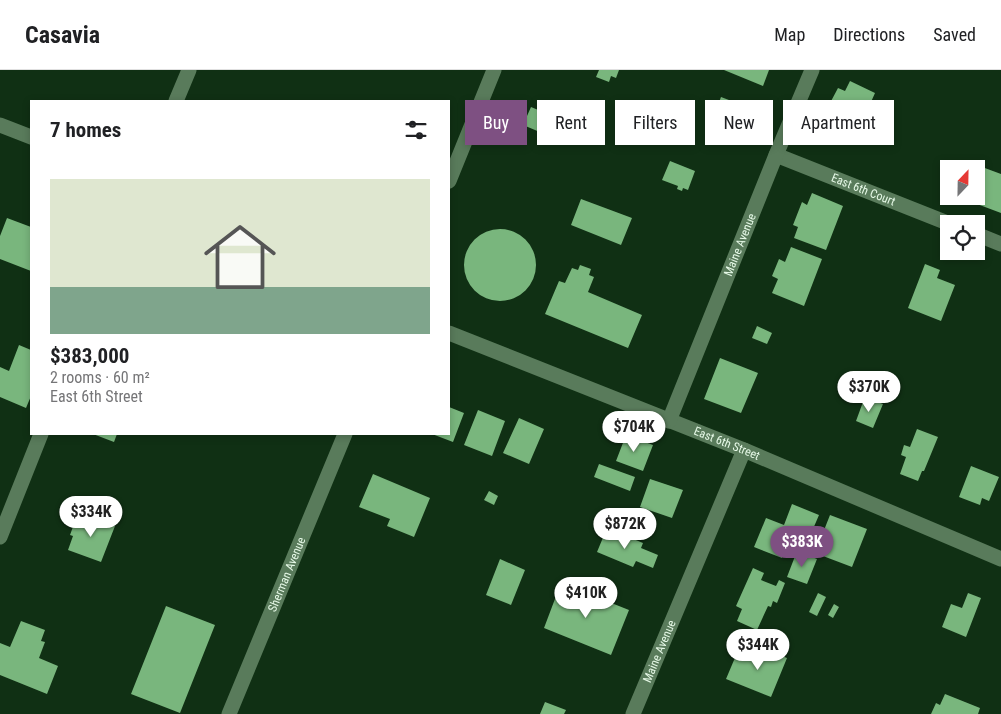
<!DOCTYPE html>
<meta charset="utf-8">
<style>
:root{--surface:#fff;--page:#f6f6f6;--text:#202124;--muted:#757577;--line:#e0e0e0;--accent:#7e5082}
body{margin:0;font-family:"Roboto Condensed",sans-serif;background:var(--page);color:var(--text);height:100vh;display:flex;flex-direction:column;font-size:19px;white-space:nowrap}
*{box-sizing:border-box;margin:0}
p{font-size:16px;color:var(--muted)}
.icon{flex:none;width:28px;height:28px;fill:none;stroke:currentColor;stroke-width:2;stroke-linecap:round;stroke-linejoin:round}
.map{position:relative;flex:1;overflow:hidden}
.panel{position:absolute;left:30px;top:30px;width:420px;height:335px;display:flex;flex-direction:column;background:var(--surface);border-radius:0px;box-shadow:0 2px 8px #0003}
.panel>*{flex:none}
.guide{position:absolute;left:465px;top:30px;width:460px;height:45px;display:flex;gap:10px}
.needle{width:32px;rotate:22deg}
.buttons{position:absolute;left:940px;top:90px;display:grid;gap:10px}
.buttons a{display:grid;place-items:center;width:45px;height:45px;border-radius:0px;background:var(--surface);box-shadow:0 2px 8px #0003;font-size:25px}
.price{position:absolute;translate:-50% -42px;padding:0 11px;border-radius:18px;background:#fff;color:#222;font-size:16px;line-height:32px;filter:drop-shadow(0 1px 2px #0008)}
.price::after{content:'';position:absolute;left:50%;top:30px;width:15px;height:11px;margin-left:-8px;background:inherit;clip-path:polygon(0 0,100% 0,50% 100%)}
.price.on{background:var(--accent);color:#fff}
ul{padding:0;list-style:none}
li{display:grid;align-content:center;gap:10px;height:265px;padding:0 20px}
li span{display:grid;place-items:center;height:155px;border-radius:0px;color:#555}
li>.icon{margin-inline-start:auto}
span .icon{width:90px;height:90px;fill:#fffc;stroke-width:1}
li b{font-size:21px}
h2{display:flex;justify-content:space-between;align-items:center;height:60px;padding:0 20px;font-size:21px}
.tag{padding:0 18px;border-radius:0px;background:var(--surface);box-shadow:0 2px 8px #0003;font-size:18px;line-height:45px}
.tag.on{background:var(--accent);color:#fff}
header{display:flex;align-items:center;gap:30px;box-sizing:border-box;height:70px;padding:0 25px;background:var(--surface);border-bottom:1px solid var(--line)}
header strong{font-size:24px}
nav{display:flex;gap:28px;margin-inline-start:auto;font-size:18px}
.map>svg:first-child{display:block}
</style>
<header>
<strong>Casavia</strong>
<nav><a>Map</a><a>Directions</a><a>Saved</a></nav>
</header>
<div class="map">
<svg width="1001" height="644" viewBox="0 0 1001 644">
<rect width="100%" height="100%" fill="#103014"/>
<path fill="#79b67d" d="M599,0H619L616,8L611,6L609,12L596,7Z
M724,0H769L763,16Z
M850,11L875,23L863,50L829,35L838,18L845,21Z
M721,27L750,38L748,44L757,48L751,66L741,62L739,69L721,62L724,55L712,51Z
M567,31L592,42L584,60L566,52L559,70L523,55L531,37L560,49Z
M670,91L695,101L688,120L683,118L682,121L677,119L678,116L662,110Z
M974,94L1001,104V143L977,134L983,118L976,116V99H972Z
M812,123L843,136L826,180L794,168L798,157L793,155L802,132L807,135Z
M581,129L632,148L621,175L571,155Z
M7,148L31,157V201L0,189V166Z
M464 195a36 36 0 1 1 72 0a36 36 0 1 1-72 0Z
M791,177L822,189L804,236L772,223L778,209L772,206L779,189L785,192Z
M925,194L940,200L937,208L955,215L941,251L908,238Z
M580,195L591,199L589,205L594,207L588,222L642,245L628,278L545,244L559,211L565,213L572,198L578,200Z
M757,256L772,263L767,274L752,268Z
M19,275L31,280V326L26,338L0,327V297L9,301Z
M720,288L758,303L741,343L704,329Z
M867,328L883,334L873,358L856,351L863,332H865Z
M449,337L464,343L453,372L432,364H449Z
M478,340L505,351L492,386L464,375Z
M519,348L544,359L529,394L503,383Z
M917,359L938,367L924,401H922L918,411L900,404L906,387L901,385L904,375L910,377Z
M93,364H117L114,372Z
M626,365L653,375L643,401L616,391Z
M599,394L635,407L630,421L594,407Z
M971,396L999,407L989,431L982,428L980,435L959,427Z
M373,404L430,428L414,467L387,456L390,449L359,437Z
M650,409L683,420L672,448L640,437Z
M489,421L498,426L494,435L484,430Z
M792,434L819,445L810,466L793,458L782,488L754,477L766,448L784,455Z
M82,443L115,456L101,492L68,480L73,466L70,465L74,454L78,456Z
M830,445L867,459L852,497L815,483Z
M607,458L643,473L641,478L658,485L653,498L636,491L633,497L597,482Z
M797,481L817,489L807,514L787,507Z
M500,489L525,500L511,535L486,525Z
M753,498L764,503L761,510L776,516L779,510L785,513L777,533L773,531L771,537L768,536L757,560L737,551L742,539L736,536Z
M561,513L629,540L611,585L544,558Z
M818,523L826,527L817,546L809,542Z
M968,523L981,528L966,567L942,557L951,534L962,538Z
M834,534L839,537L833,548L828,545Z
M166,536L215,555L180,643L131,624Z
M21,551L45,560L41,571L45,572L39,588L58,596L47,624L0,605V573L10,577Z
M761,577L787,588L771,627L726,609L737,583L755,590Z
M945,624L980,638L978,644H931L936,633L940,635Z
M545,632L566,640L564,644H540Z"/>
<g fill="none" stroke-linecap="round" stroke-linejoin="round">
<g stroke="#597b5b" stroke-width="15">
<path d="M176,31L189,0"/>
<path d="M0,55L31,67"/>
<path id="s1" d="M776,85L950,154"/>
<path d="M976,164L1001,174"/>
<path id="s2" d="M449,263L744,380L1001,489"/>
<path id="s3" d="M669,351L776,85L812,0"/>
<path d="M0,467L41,364"/>
<path id="s4" d="M633,644L744,380"/>
</g>
<g stroke="#597b5b" stroke-width="15">
<path d="M449,111L494,0"/>
<path id="s5" d="M229,644L345,364"/>
</g>
</g>
<g text-anchor="middle" dominant-baseline="central" stroke-width="5" stroke-linejoin="round" paint-order="stroke">
<g font-size="12" fill="#e6f9e7" stroke="#071508">
<text stroke="none"><textPath href="#s1" startOffset="94">East 6th Court</textPath></text>
<text stroke="none"><textPath href="#s3" startOffset="190">Maine Avenue</textPath></text>
<text stroke="none"><textPath href="#s2" startOffset="299">East 6th Street</textPath></text>
<text stroke="none"><textPath href="#s5" startOffset="151">Sherman Avenue</textPath></text>
<text stroke="none"><textPath href="#s4" startOffset="68">Maine Avenue</textPath></text>
</g>
</g>
</svg>
<div class="buttons">
<a><svg class="needle" viewBox="-14 -14 28 28"><path d="M0-13l5 13h-10z" fill="#e53935"/><path d="M0 13l5-13h-10z" fill="#757577"/></svg></a>
<a><svg class="icon" aria-label="locate" viewBox="0 0 24 24"><circle cx="12" cy="12" r="6"/><path d="M12 2v4M12 18v4M2 12h4M18 12h4"/></svg></a>
</div>
<b class="price" style="left:869px;top:343px">$370K</b>
<b class="price" style="left:634px;top:383px">$704K</b>
<b class="price" style="left:91px;top:468px">$334K</b>
<b class="price" style="left:625px;top:480px">$872K</b>
<b class="price on" style="left:802px;top:498px">$383K</b>
<b class="price" style="left:586px;top:549px">$410K</b>
<b class="price" style="left:758px;top:601px">$344K</b>
<div class="guide">
<a class="tag on">Buy</a>
<a class="tag">Rent</a>
<a class="tag">Filters</a>
<a class="tag">New</a>
<a class="tag">Apartment</a>
</div>
<section class="panel">
<h2>7 homes<svg class="icon" aria-label="filters" viewBox="0 0 24 24"><path d="M4 7h16M4 17h16"/><circle cx="9" cy="7" r="2"/><circle cx="15" cy="17" r="2"/></svg></h2>
<ul>
<li><span style="background:linear-gradient(#dfe7d0 70%,#7fa58c 0)"><svg class="icon" aria-label="home" viewBox="0 0 24 24"><path d="M3 11l9-7 9 7M6 9v11h12V9"/></svg></span><div><b>$383,000</b><p>2 rooms · 60 m²</p><p>East 6th Street</p></div></li>
</ul>
</section>
</div>
